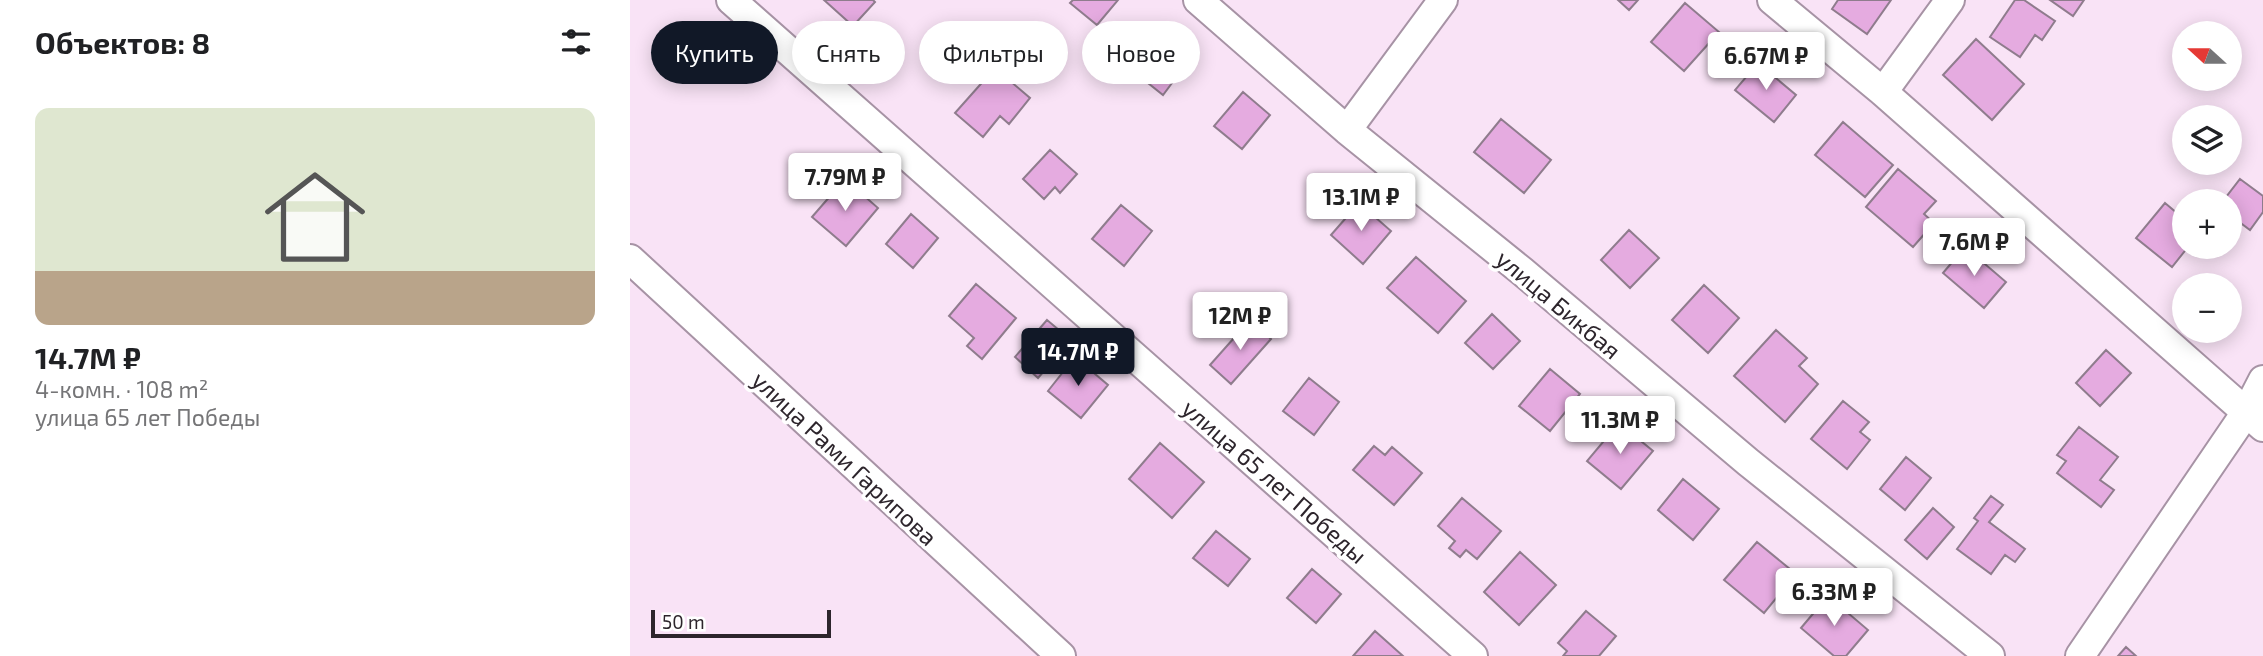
<!DOCTYPE html>
<html lang="ru">
<meta charset="utf-8">
<style>
:root{--surface:#fff;--page:#f2f2f2;--text:#202124;--muted:#757577;--accent:#111827}
body{margin:0;font-family:"Exo 2",sans-serif;background:var(--page);color:var(--text);height:100vh;display:flex;flex-direction:column;font-size:26px;white-space:nowrap}
*{box-sizing:border-box;margin:0}
p{font-size:23px;color:var(--muted)}
.icon{flex:none;width:38px;height:38px;fill:none;stroke:currentColor;stroke-width:2;stroke-linecap:round;stroke-linejoin:round}
.map{position:relative;flex:1;overflow:hidden}
.details{display:flex;flex-direction:column;background:var(--surface);width:630px}
.details>*{flex:none}
.top-card{position:absolute;left:21px;top:21px;width:665px;height:63px;display:flex;gap:14px}
.needle{width:46px;rotate:291deg}
.tools{position:absolute;left:1542px;top:21px;display:grid;gap:14px}
.tools a{display:grid;place-items:center;width:70px;height:70px;border-radius:50%;background:var(--surface);box-shadow:0 4px 18px #0003;font-size:35px}
.scale{position:absolute;left:21px;bottom:18px;width:180px;box-sizing:border-box;padding-left:7px;border:4px solid #2d252c;border-top:0;font-size:19px;line-height:24px;white-space:nowrap;color:#2d252c;-webkit-text-stroke:5px #fff;paint-order:stroke}
.price{position:absolute;translate:-50% -60px;padding:0 16px;border-radius:7px;background:#fff;color:#222;font-size:23px;line-height:46px;filter:drop-shadow(0 2px 4px #0008)}
.price::after{content:'';position:absolute;left:50%;top:42px;width:21px;height:16px;margin-left:-10px;background:inherit;clip-path:polygon(0 0,100% 0,50% 100%)}
.price.current{background:var(--accent);color:#fff}
ul{padding:0;list-style:none}
li{display:grid;align-content:center;gap:14px;height:371px;padding:0 35px}
li span{display:grid;place-items:center;height:217px;border-radius:14px;color:#555}
li>.icon{margin-inline-start:auto}
span .icon{width:126px;height:126px;fill:#fffc;stroke-width:1}
li b{font-size:30px}
h2{display:flex;justify-content:space-between;align-items:center;height:84px;padding:0 35px;font-size:30px}
.pill{padding:0 24px;border-radius:32px;background:var(--surface);box-shadow:0 4px 18px #0003;font-size:24px;line-height:63px}
.pill.current{background:var(--accent);color:#fff}
main{display:flex;flex:1;min-height:0}
.map>svg:first-child{display:block}
</style>
<main>
<section class="details">
<h2>Объектов: 8<svg class="icon" aria-label="filters" viewBox="0 0 24 24"><path d="M4 7h16M4 17h16"/><circle cx="9" cy="7" r="2"/><circle cx="15" cy="17" r="2"/></svg></h2>
<ul>
<li><span style="background:linear-gradient(#dfe7d0 75%,#b9a48a 0)"><svg class="icon" aria-label="home" viewBox="0 0 24 24"><path d="M3 11l9-7 9 7M6 9v11h12V9"/></svg></span><div><b>14.7M ₽</b><p>4-комн. · 108 m²</p><p>улица 65 лет Победы</p></div></li>
</ul>
</section>
<div class="map">
<svg width="1633" height="656" viewBox="0 0 1633 656">
<rect width="100%" height="100%" fill="#f9e3f6"/>
<path fill="#e5abe0" stroke="#8f7c8d" stroke-width="2" d="M194,0H243L245,2L223,26Z
M443,0H488L467,25L440,3Z
M988,0H1008L999,10Z
M1208,0H1261L1237,34L1202,9Z
M1385,0H1394L1425,21L1412,40L1405,35L1390,57L1360,37Z
M1420,0H1454L1443,16Z
M1055,3L1089,32L1054,71L1021,42Z
M68,25L97,47L70,82L42,61Z
M529,29L549,45L535,64L548,75L533,95L498,67Z
M1346,39L1394,84L1362,120L1313,75Z
M1128,63L1166,95L1144,122L1105,90Z
M365,68L400,98L379,124L370,116L353,137L325,113Z
M613,92L640,115L612,149L584,126Z
M871,119L921,160L894,193L844,152Z
M1213,122L1263,165L1235,197L1185,155Z
M420,150L447,174L430,193L425,187L414,199L393,179Z
M1268,169L1306,201L1294,214L1304,223L1283,247L1236,207Z
M215,179L248,208L216,246L182,217Z
M1610,179L1633,196V212L1620,230L1600,215V201H1593Z
M729,203L761,231L733,264L701,235Z
M1535,203L1554,219V247H1558L1542,267L1506,238Z
M491,205L522,231L494,266L462,239Z
M281,214L308,238L283,268L256,244Z
M999,230L1029,258L1000,288L971,260Z
M1335,247L1376,282L1354,308L1313,273Z
M786,257L836,301L808,333L757,288Z
M346,284L386,318L352,359L337,346L344,338L319,316Z
M1074,285L1109,318L1078,353L1042,320Z
M862,314L890,341L863,369L835,343Z
M417,320L441,340L408,378L385,357Z
M620,320L641,339L601,384L580,365Z
M1146,330L1177,358L1169,366L1188,384L1155,422L1104,376Z
M1476,350L1501,373L1470,406L1446,383Z
M445,357L478,385L451,418L418,391Z
M920,369L950,394L920,431L889,406Z
M679,378L709,402L684,435L653,411Z
M1213,401L1239,422L1230,432L1240,440L1217,469L1181,439Z
M989,423L1023,451L991,489L957,461Z
M1449,427L1488,457L1470,480L1484,490L1471,507L1427,473L1436,461L1427,455Z
M530,443L574,482L542,518L499,479Z
M744,446L755,455L762,447L792,473L764,505L723,470Z
M1276,457L1301,478L1275,510L1250,489Z
M1053,479L1089,509L1063,540L1028,510Z
M1361,496L1373,505L1359,522L1395,549L1385,562L1375,555L1361,574L1327,549L1348,521L1344,518Z
M832,498L871,531L847,559L836,550L830,557L819,548L825,541L808,526Z
M1303,508L1324,527L1297,559L1275,540Z
M586,531L620,559L598,586L563,558Z
M1127,542L1166,574L1134,613L1094,580Z
M890,552L926,585L889,625L854,592Z
M682,569L711,594L686,623L657,598Z
M1198,596L1238,630L1216,656H1204L1171,628Z
M956,611L986,636L969,656H933L937,651L928,643Z
M745,631L773,656H723Z
M1496,647L1506,656H1488Z"/>
<g fill="none" stroke-linecap="round" stroke-linejoin="round">
<g stroke="#a793a5" stroke-width="32">
<path id="minor" d="M101,0L843,656
M568,0L717,130L893,272L1118,462L1360,656
M1142,0L1253,92L1633,427
M1253,92L1320,0
M717,130L813,0
M0,259L431,656
M1450,656L1617,411L1633,380"/>
</g>
<use href="#minor" stroke="#fff" stroke-width="28"/>
</g>
<g text-anchor="middle" dominant-baseline="central" stroke-width="7" stroke-linejoin="round" paint-order="stroke">
<g font-size="24" fill="#2d252c" stroke="#fff">
<text transform="translate(929 304) rotate(40)">улица Бикбая</text>
<text transform="translate(215 458) rotate(43)">улица Рами Гарипова</text>
<text transform="translate(645 481) rotate(41)">улица 65 лет Победы</text>
</g>
</g>
</svg>
<div class="tools">
<a><svg class="needle" viewBox="-14 -14 28 28"><path d="M0-13l5 13h-10z" fill="#e53935"/><path d="M0 13l5-13h-10z" fill="#757577"/></svg></a>
<a><svg class="icon" aria-label="layers" viewBox="0 0 24 24"><path d="M12 4l9 5-9 5-9-5zM3 14l9 5 9-5"/></svg></a>
<a>+</a>
<a>−</a>
</div>
<div class="scale">50 m</div>
<b class="price" style="left:1136px;top:92px">6.67M ₽</b>
<b class="price" style="left:215px;top:213px">7.79M ₽</b>
<b class="price" style="left:731px;top:233px">13.1M ₽</b>
<b class="price" style="left:1344px;top:278px">7.6M ₽</b>
<b class="price" style="left:610px;top:352px">12M ₽</b>
<b class="price current" style="left:448px;top:388px">14.7M ₽</b>
<b class="price" style="left:990px;top:456px">11.3M ₽</b>
<b class="price" style="left:1204px;top:628px">6.33M ₽</b>
<div class="top-card">
<a class="pill current">Купить</a>
<a class="pill">Снять</a>
<a class="pill">Фильтры</a>
<a class="pill">Новое</a>
</div>
</div>
</main>
